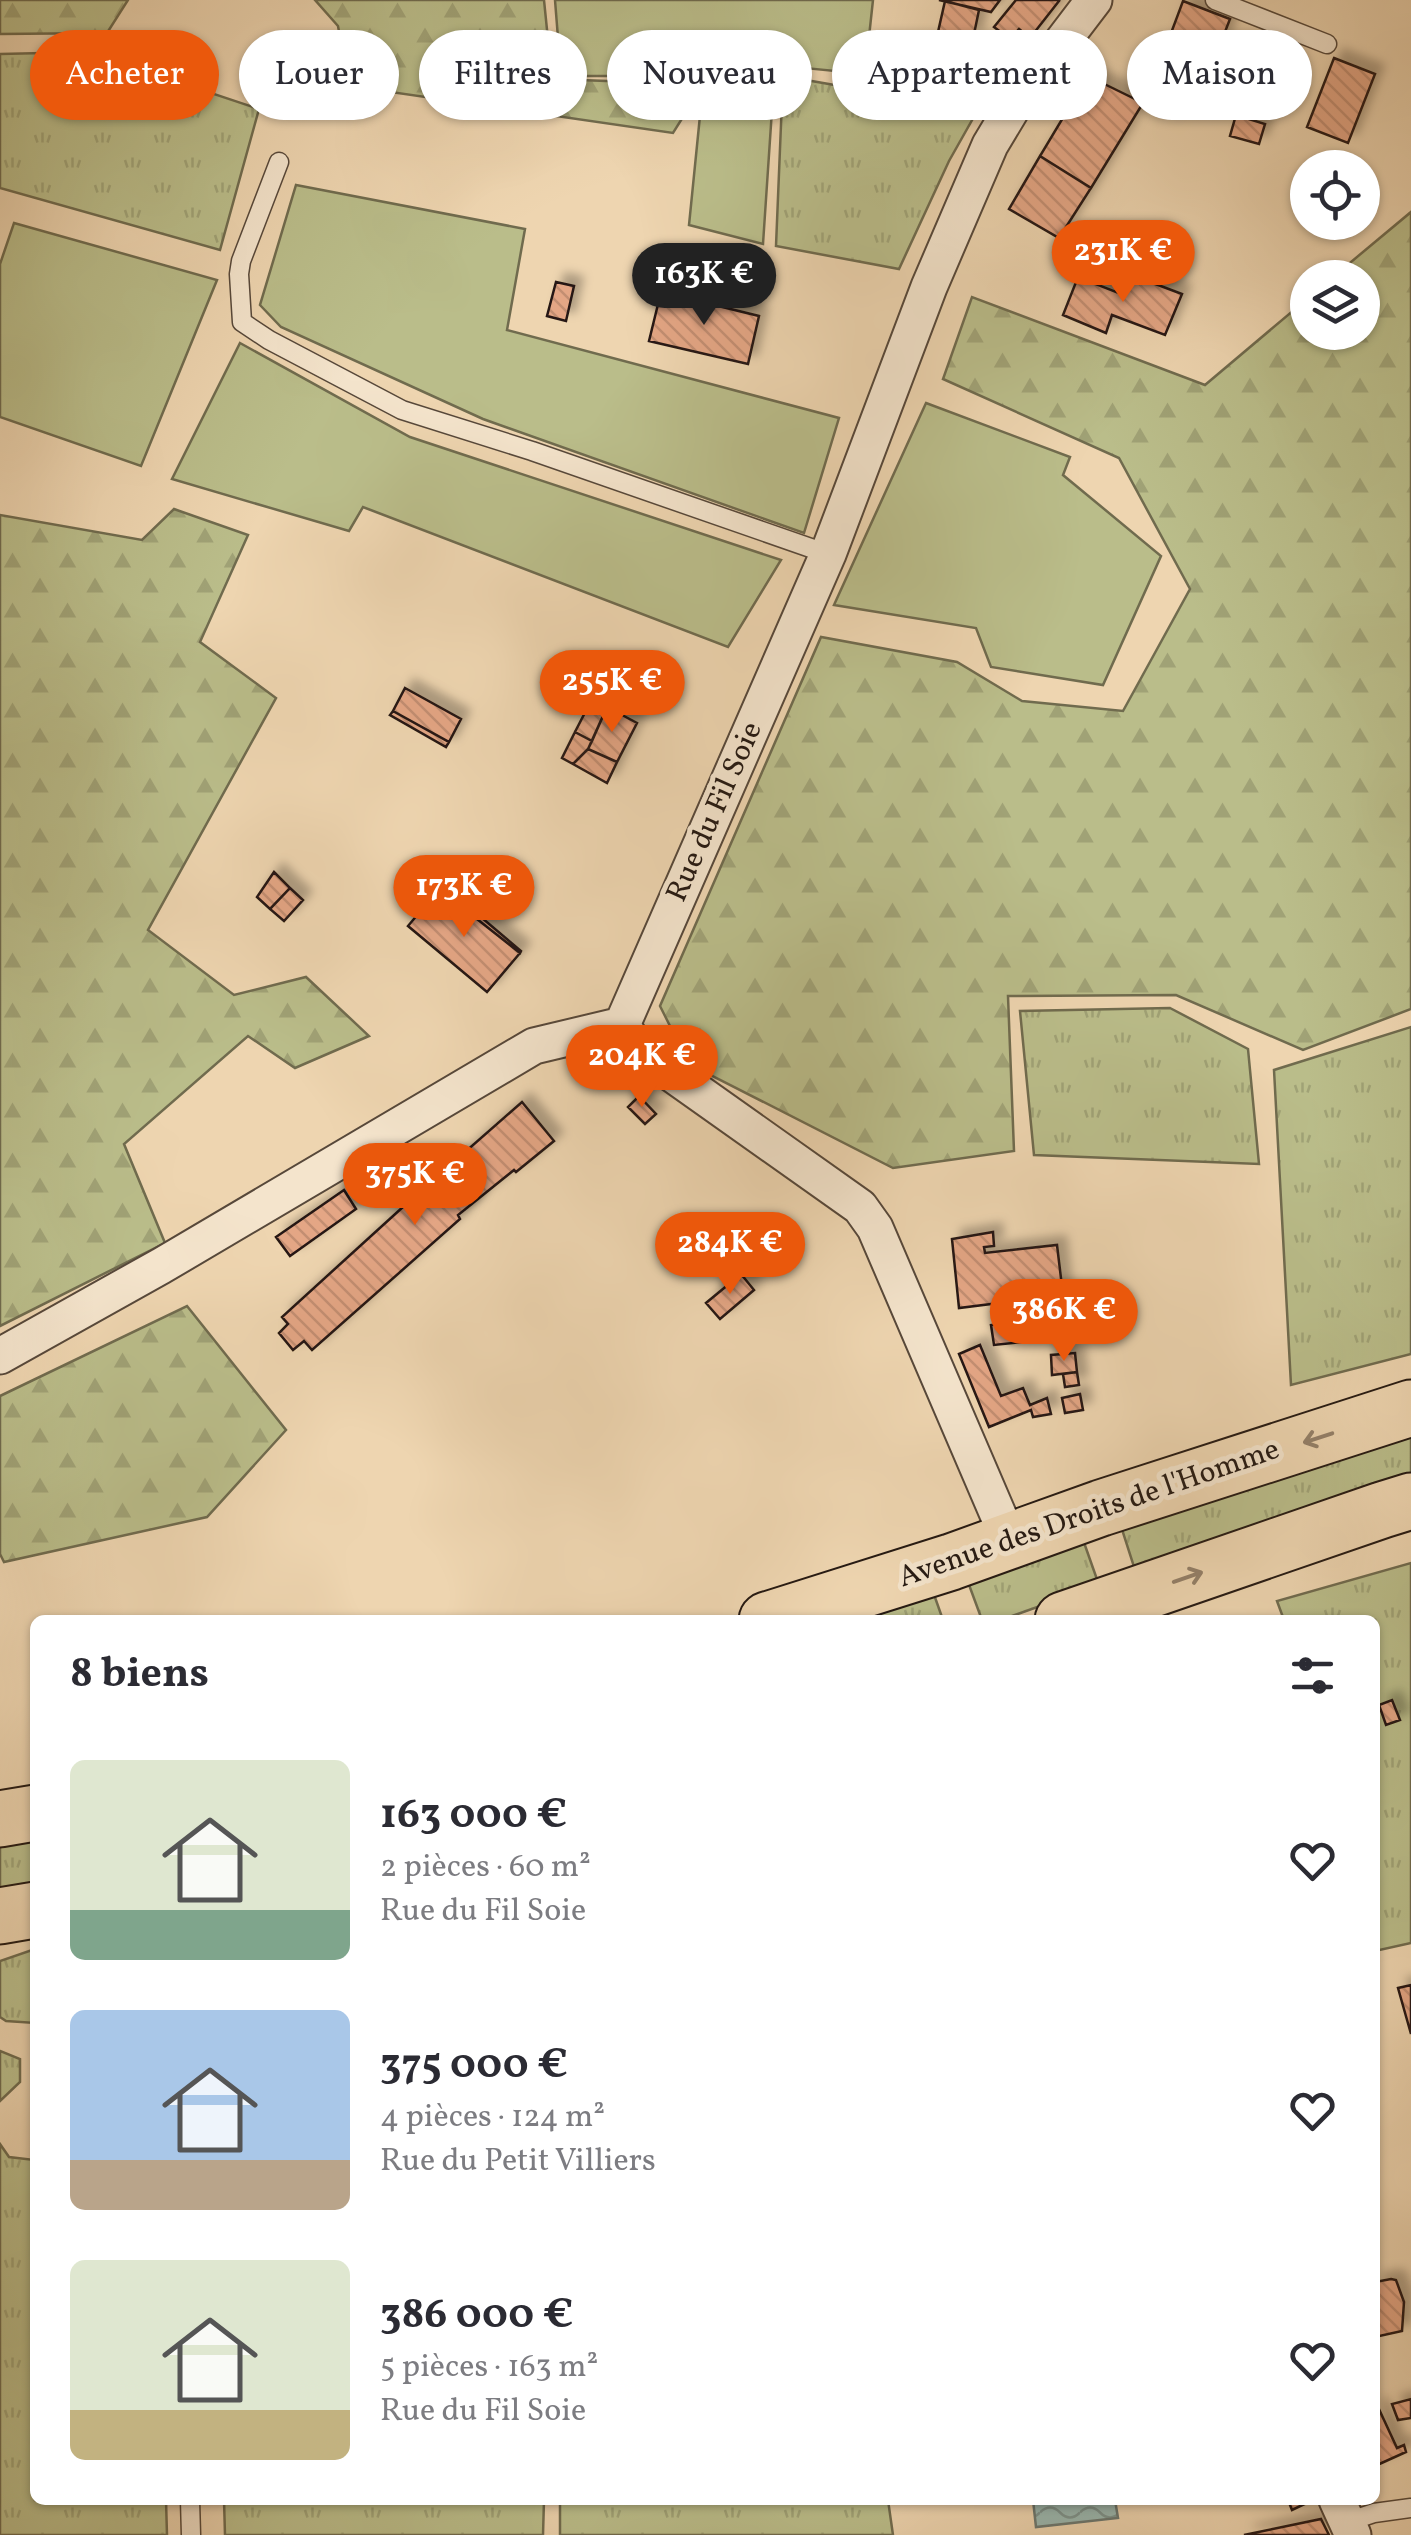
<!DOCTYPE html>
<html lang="fr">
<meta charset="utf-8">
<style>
:root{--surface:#fff;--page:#f7f7f7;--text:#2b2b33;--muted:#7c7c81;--accent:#ea580c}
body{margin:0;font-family:Vollkorn,serif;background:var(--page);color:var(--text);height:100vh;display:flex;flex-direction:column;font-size:38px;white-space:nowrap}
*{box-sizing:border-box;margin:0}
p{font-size:32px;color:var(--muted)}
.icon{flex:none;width:55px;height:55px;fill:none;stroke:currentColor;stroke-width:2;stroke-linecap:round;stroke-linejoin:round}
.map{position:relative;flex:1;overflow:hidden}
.panel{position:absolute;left:30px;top:1615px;width:1350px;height:890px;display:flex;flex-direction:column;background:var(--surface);border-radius:15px;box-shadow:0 2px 8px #0004}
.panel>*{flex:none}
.hud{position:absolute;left:30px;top:30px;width:1352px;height:90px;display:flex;gap:20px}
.controls{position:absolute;left:1290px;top:150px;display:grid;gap:20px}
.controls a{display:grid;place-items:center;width:90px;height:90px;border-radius:50%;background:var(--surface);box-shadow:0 2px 8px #0004;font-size:50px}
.price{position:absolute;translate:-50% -85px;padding:0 22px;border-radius:35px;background:var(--accent);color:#fff;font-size:32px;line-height:65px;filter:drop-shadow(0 2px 5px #0008)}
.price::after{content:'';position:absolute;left:50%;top:60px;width:30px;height:22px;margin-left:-15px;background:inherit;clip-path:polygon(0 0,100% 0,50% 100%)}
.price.active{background:#222;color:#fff}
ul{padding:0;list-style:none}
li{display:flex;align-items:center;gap:30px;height:250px;padding:0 40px}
li span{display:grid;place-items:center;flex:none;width:280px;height:200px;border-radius:15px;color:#555}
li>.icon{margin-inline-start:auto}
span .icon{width:120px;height:120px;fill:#fffc;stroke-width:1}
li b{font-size:42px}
h2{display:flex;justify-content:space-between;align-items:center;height:120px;padding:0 40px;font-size:42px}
.pill{padding:0 35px;border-radius:45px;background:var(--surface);box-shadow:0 2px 8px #0004;font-size:35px;line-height:90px}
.pill.active{background:var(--accent);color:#fff}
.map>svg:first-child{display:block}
</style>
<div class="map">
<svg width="1411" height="2535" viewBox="0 0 1411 2535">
<defs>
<pattern id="grass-tufts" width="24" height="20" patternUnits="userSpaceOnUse" patternTransform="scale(2.5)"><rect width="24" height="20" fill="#babd8a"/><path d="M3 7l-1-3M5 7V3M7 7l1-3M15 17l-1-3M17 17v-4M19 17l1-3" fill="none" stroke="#a0a276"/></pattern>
<pattern id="forest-firs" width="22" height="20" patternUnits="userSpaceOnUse" patternTransform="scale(2.5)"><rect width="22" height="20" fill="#babd8a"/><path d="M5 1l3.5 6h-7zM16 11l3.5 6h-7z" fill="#a0a276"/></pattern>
<pattern id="water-waves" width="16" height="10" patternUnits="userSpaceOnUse" patternTransform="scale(2.5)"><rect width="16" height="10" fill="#9ab8b1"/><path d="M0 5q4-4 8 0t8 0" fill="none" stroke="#7d958f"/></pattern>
<pattern id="building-back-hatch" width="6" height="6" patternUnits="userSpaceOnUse" patternTransform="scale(2.5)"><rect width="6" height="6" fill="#e4a685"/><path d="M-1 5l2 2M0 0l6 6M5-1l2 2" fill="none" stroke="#c38e72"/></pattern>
<filter id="shadow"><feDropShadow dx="9" dy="-9" stdDeviation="5" flood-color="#0004"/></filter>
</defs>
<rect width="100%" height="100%" fill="#eed5b0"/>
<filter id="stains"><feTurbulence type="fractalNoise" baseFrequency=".002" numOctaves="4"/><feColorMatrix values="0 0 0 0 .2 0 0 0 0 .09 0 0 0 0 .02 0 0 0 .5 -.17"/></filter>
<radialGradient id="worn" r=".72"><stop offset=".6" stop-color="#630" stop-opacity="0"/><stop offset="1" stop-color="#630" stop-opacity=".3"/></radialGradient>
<path fill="url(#grass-tufts)" stroke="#706b4e" stroke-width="2.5" d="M88,52L259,109L220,250L0,188V54Z
M876,58L989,90L949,161L899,269L776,246L783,76L869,91Z
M1170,1008L1248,1049L1259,1164L1034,1155L1020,1011Z
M1411,1027V1354L1291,1385L1274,1070Z
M1411,1427V1480L1135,1570L1119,1520Z
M1081,1534L1099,1585L1001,1620H982L965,1574Z
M1411,1563V1943L1375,1951V1620H1284L1277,1601Z
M931,1586L943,1620H823Z
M35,1832V1888L0,1894V1839Z
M35,1949V2023L6,2021L0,2017V1961Z
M0,2051L20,2059V2082L0,2101Z
M0,2144L9,2157L35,2160V2500H166L167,2535H0Z
M224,2500H544L543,2535H225Z
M560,2500H888L893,2535H560Z"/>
<path fill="url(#forest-firs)" stroke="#706b4e" stroke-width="2.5" d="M0,0H128L107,33L0,34Z
M315,0H544L552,79L690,84L683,117L673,133L349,86L338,26Z
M1411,212V1009L1303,1050L1176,995L1008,996L1014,1151L893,1168L689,1064L660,1006L821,637L957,662L1022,701L1123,711L1190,589L1119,458L943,379L972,297L1205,385L1307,299L1308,332H1362V278L1333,277Z
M174,509L248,535L200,642L276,698L148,930L234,995L306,977L369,1036L295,1068L248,1036L124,1144L165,1243L0,1326V515L142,540Z
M187,1306L286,1430L207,1517L4,1562L0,1554V1396Z"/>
<path fill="#babd8a" stroke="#706b4e" stroke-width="2.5" d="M555,0H873L865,74L775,65L763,244L689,225L704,76H561Z
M296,185L525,229L507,330L839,418L804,533L483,419L281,327L260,305Z
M14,223L217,280L141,466L0,417V264Z
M240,343L410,437L781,560L728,647L363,507L349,531L172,479Z
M926,403L1070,457L1063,475L1161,556L1103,685L991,667L976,628L834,605Z"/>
<path fill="url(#water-waves)" stroke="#6b7871" stroke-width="2.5" d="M1033,2500H1115L1118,2518L1036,2527Z"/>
<path fill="url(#building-back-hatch)" stroke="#251912" stroke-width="2.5" filter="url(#shadow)" d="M939,0H1000L991,12Z
M1016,0H1057L1059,1L1030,38L1019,29L1010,39L994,27Z
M945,1L979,10L973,39L938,32Z
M1183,1L1230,19L1204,86L1158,68Z
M1334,58L1375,74L1348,143L1307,127Z
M1088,76L1143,103L1091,188L1040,156Z
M1236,115L1265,124L1259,144L1230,136Z
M1040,156L1091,188L1059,238L1009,209Z
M1129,274L1182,294L1165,335L1112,315L1106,333L1063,315L1078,277L1121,294Z
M556,282L574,286L566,321L547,316Z
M661,292L759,316L748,364L649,341Z
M405,688L461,719L449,742L393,711Z
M592,699L607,707L592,741L575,732Z
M607,707L637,723L617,762L588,749Z
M393,711L449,742L446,747L390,715Z
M575,732L592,741L588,749L573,764L562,758Z
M588,749L617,762L607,783L573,764Z
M274,872L290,888L270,909L257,897Z
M442,884L521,951L520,953L439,889Z
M290,888L303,900L284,921L270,909Z
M439,889L520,953L487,992L408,926Z
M639,1096L656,1114L645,1124L628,1107Z
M522,1102L554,1141L516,1172L514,1170L458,1215L460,1219L312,1350L304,1341L293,1350L279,1333L288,1324L282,1317L415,1196Z
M344,1190L356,1209L290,1256L276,1237Z
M993,1232L994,1246L984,1247L985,1253L1057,1245L1063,1295L959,1308L952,1239Z
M741,1274L754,1290L720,1319L706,1303Z
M1067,1304L1068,1317L1038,1320L1037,1308Z
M1071,1316L1072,1337L994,1345L991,1325Z
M980,1345L1001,1396L1023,1388L1030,1405L1047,1398L1051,1414L1033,1417L1031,1410L989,1427L959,1354Z
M1075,1353L1077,1372L1052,1375L1051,1355Z
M1077,1372L1079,1385L1065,1387L1063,1374Z
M1080,1394L1083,1410L1065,1413L1062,1398Z
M1392,1700L1400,1720L1386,1725L1379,1705Z
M1411,1985V2034L1398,1988Z
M1391,2279L1396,2280L1404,2302L1402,2331L1375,2337V2282Z
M1411,2399V2418L1398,2420L1392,2404Z
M1378,2407L1397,2448L1404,2445L1406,2452L1375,2466V2408Z
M1288,2500H1313L1292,2510Z
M1321,2519L1329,2535H1244Z"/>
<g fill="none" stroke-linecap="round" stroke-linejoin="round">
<g stroke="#57483a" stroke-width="21">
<path id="service" d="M1215,0L1327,44
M279,162L241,261L239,274L242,322L269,340L402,410L532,451L828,554
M190,2500L191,2535
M1347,2522L1374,2513L1411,2508"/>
</g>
<g stroke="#57483a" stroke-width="39">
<path id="minor" d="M0,1356L161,1266L534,1046L622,1025
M1009,1540L875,1228L860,1207L637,1049L622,1025L828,554L929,287L990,145L1014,105L1094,0
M1337,2500L1353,2535"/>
</g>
<g stroke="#251912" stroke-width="59">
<path id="primary" d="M767,1620L951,1562L1101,1508L1411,1408
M1063,1620L1382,1510L1411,1501
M0,1819L35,1813
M0,1916L35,1910"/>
</g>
<use href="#service" stroke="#f4e4cc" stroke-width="18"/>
<use href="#minor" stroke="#f4e4cc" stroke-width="35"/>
<use href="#primary" stroke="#eed5b0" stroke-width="55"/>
</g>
<defs><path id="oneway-shaft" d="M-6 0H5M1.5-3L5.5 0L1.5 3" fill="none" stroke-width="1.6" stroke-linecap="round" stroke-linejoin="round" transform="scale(2.5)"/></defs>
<g stroke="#948069">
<use href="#oneway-shaft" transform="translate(1318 1438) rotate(162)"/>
<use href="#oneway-shaft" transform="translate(1188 1577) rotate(-19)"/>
</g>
<g text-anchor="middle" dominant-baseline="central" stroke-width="10" stroke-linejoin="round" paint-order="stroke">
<g font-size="30" fill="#251912" stroke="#f4e4cc">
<text transform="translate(715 812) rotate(-66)">Rue du Fil Soie</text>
<text transform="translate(1089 1514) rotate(-19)">Avenue des Droits de l'Homme</text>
</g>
</g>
<rect width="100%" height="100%" filter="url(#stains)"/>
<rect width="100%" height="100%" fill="url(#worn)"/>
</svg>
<div class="controls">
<a><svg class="icon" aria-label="locate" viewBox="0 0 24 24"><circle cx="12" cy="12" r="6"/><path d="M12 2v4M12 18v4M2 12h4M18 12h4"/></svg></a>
<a><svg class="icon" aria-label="layers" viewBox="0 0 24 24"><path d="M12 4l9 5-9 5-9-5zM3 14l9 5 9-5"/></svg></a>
</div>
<b class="price" style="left:1123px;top:305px">231K €</b>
<b class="price active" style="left:704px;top:328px">163K €</b>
<b class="price" style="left:612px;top:735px">255K €</b>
<b class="price" style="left:464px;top:940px">173K €</b>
<b class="price" style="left:642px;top:1110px">204K €</b>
<b class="price" style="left:415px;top:1228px">375K €</b>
<b class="price" style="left:730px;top:1297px">284K €</b>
<b class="price" style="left:1064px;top:1364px">386K €</b>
<div class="hud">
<a class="pill active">Acheter</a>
<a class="pill">Louer</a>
<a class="pill">Filtres</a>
<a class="pill">Nouveau</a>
<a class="pill">Appartement</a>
<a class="pill">Maison</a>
</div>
<section class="panel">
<h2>8 biens<svg class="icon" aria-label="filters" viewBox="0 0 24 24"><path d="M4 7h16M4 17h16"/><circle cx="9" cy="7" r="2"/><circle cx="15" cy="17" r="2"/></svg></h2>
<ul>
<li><span style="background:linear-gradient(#dfe7d0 75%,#7fa58c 0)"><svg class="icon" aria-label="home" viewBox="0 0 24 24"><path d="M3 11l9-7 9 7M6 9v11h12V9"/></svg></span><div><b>163 000 €</b><p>2 pièces · 60 m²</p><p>Rue du Fil Soie</p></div><svg class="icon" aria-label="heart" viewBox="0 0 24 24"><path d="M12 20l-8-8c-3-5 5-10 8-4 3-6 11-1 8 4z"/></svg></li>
<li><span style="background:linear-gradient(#a9c7e8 75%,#b9a48a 0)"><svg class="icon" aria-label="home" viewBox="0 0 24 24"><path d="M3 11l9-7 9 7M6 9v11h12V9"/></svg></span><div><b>375 000 €</b><p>4 pièces · 124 m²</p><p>Rue du Petit Villiers</p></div><svg class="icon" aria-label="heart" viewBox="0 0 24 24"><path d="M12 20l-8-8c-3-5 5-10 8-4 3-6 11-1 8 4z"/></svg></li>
<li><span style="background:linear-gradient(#dfe7d0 75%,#c2b280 0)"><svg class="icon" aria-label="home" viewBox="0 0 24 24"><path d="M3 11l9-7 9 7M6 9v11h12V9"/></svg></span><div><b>386 000 €</b><p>5 pièces · 163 m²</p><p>Rue du Fil Soie</p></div><svg class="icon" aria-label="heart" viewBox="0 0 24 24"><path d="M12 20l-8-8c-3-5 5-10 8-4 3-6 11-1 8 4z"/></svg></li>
</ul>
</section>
</div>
